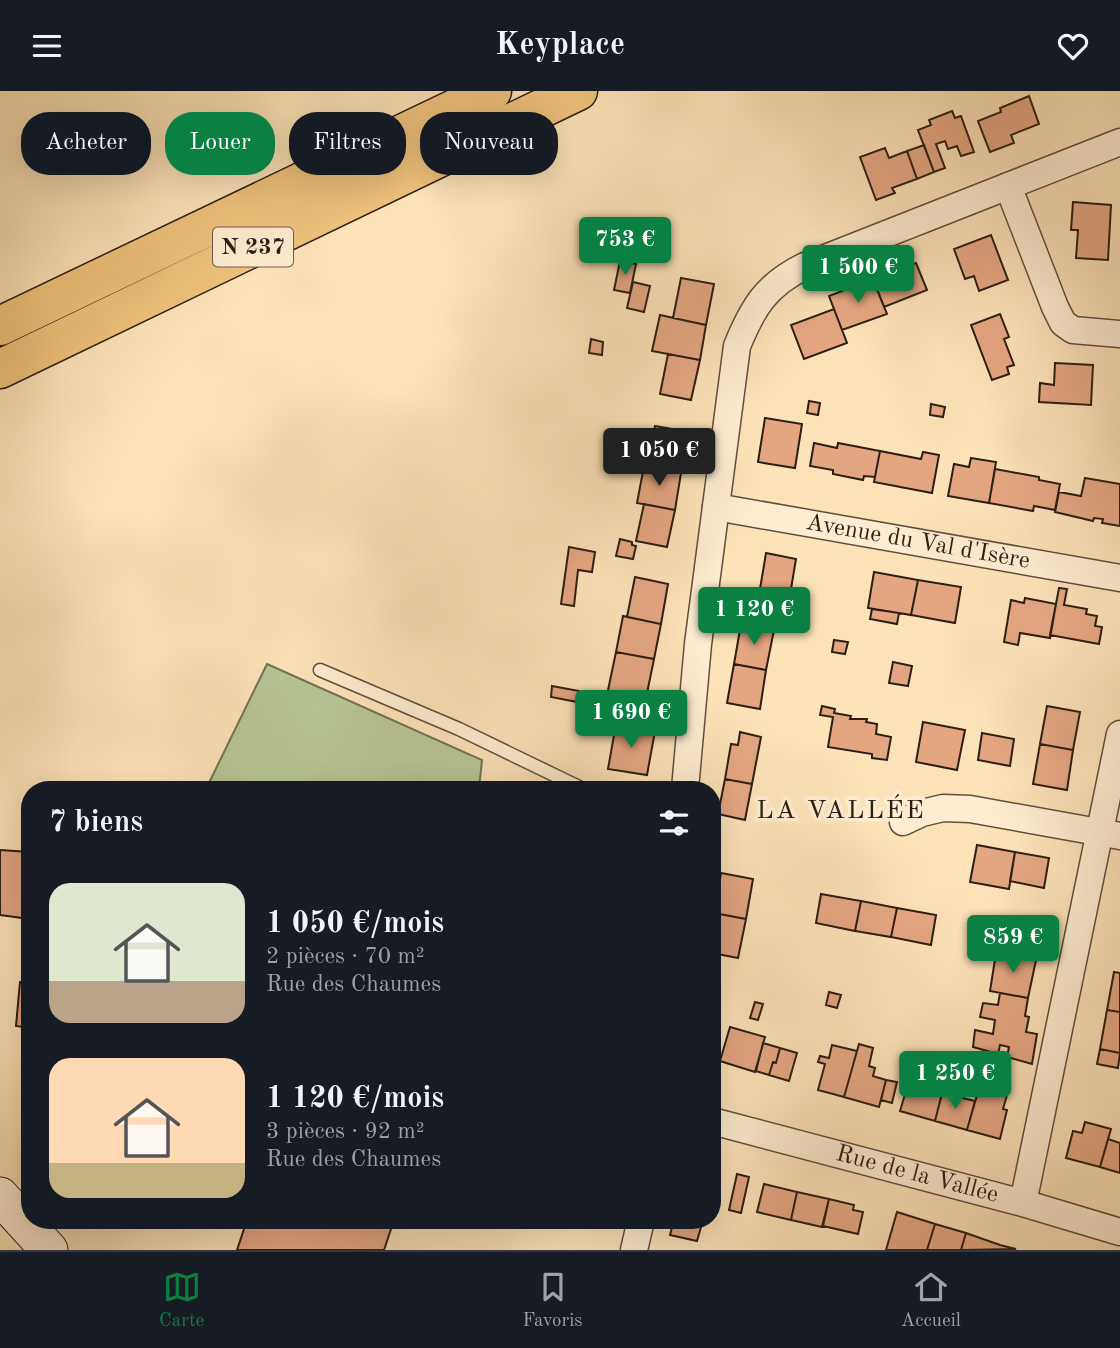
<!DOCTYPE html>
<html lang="fr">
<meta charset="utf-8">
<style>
:root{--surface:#171b24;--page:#242831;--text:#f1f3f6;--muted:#9ea1a6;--line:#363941;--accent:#0b8043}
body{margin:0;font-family:"Old Standard TT",serif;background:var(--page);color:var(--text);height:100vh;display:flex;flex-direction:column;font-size:26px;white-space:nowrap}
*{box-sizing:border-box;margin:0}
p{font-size:23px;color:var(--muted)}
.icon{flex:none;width:38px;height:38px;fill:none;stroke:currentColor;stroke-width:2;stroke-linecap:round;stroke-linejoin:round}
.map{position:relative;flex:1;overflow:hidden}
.side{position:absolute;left:21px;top:690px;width:700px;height:448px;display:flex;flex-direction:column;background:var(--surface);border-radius:28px;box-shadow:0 7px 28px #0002}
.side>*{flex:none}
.top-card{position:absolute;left:21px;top:21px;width:700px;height:63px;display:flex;gap:14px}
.price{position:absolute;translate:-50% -60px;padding:0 16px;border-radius:7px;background:var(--accent);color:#fff;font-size:23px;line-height:46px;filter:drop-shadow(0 2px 4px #0008)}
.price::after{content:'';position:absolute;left:50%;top:42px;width:21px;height:16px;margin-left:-10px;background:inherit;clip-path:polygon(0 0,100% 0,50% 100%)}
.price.current{background:#222;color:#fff}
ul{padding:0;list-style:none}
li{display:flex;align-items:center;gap:21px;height:175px;padding:0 28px}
li span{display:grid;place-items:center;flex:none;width:196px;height:140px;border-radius:21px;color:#555}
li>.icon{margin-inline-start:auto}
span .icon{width:84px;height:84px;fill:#fffc;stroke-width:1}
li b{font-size:30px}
h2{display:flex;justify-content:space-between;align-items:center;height:84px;padding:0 28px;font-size:30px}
.pill{padding:0 24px;border-radius:28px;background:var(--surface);box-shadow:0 7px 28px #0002;font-size:24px;line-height:63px}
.pill.current{background:var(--accent);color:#fff}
header{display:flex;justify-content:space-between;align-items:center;height:91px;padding:0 28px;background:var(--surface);font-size:32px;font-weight:600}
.dock{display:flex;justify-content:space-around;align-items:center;height:98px;border-top:2px solid var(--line);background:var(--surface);font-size:19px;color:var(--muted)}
.dock a{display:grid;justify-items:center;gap:4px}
.dock .current{color:var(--accent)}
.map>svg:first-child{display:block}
</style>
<header><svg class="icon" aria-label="menu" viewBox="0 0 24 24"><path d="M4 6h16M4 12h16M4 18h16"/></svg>Keyplace<svg class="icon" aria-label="heart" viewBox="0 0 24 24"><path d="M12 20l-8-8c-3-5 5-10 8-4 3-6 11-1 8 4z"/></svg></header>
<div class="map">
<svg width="1120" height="1159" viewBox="0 0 1120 1159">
<rect width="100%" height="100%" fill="#fce2b7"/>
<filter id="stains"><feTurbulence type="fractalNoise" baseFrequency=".00286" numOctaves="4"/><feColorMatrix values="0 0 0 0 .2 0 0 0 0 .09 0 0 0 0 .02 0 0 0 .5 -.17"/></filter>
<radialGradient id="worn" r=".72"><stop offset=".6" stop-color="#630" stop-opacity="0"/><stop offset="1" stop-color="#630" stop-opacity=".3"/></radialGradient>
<path fill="#b8c493" stroke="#727154" stroke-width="2" d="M267,573L482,669L479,698H206Z"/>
<path fill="#e4a681" stroke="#2b1e14" stroke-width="2" d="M1029,5L1039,33L1011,44L1014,52L990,61L978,30L1001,21L1000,17Z
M952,20L955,27L961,25L974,61L961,65L957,55L948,58L945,50L936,53L945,77L934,81L918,39L931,34L929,29Z
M924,54L934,81L917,88L907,60Z
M885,57L889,67L907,60L917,88L892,97L895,102L876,109L860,66Z
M1073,111L1111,114L1108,169L1076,167L1078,139H1071Z
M991,144L1008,189L979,200L974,185L965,188L954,158Z
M620,170L636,173L630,202L614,199Z
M916,172L927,199L884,216L873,188Z
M681,187L714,193L706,234L673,227Z
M873,188L887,223L842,239L829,205Z
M633,191L650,195L644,221L627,217Z
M834,218L847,252L804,268L791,234Z
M1000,223L1009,246L1004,248L1014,274L1007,276L1009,283L992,289L971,234Z
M660,224L706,234L700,269L652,260Z
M591,248L603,251L602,264L589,262Z
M668,263L700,269L691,309L660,303Z
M1055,272L1093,274L1091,314L1039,311L1040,292L1054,294Z
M809,310L820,312L818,324L807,322Z
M931,313L945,316L943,326L930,324Z
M765,327L802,333L795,377L758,371Z
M655,335L690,341L681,382L647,375Z
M814,352L837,357L838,352L880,360L875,386L864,385L863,389L833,383V379L810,375Z
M880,360L921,368L923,361L939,364L932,402L874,391Z
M971,367L996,371L989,412L948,405L954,373L969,376Z
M644,375L681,382L675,419L637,412Z
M995,378L1039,386V389L1060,393L1055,419L1034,415L1033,420L989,412Z
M1085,387L1120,393V435L1102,432L1103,428L1094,427L1093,430L1055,421L1059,401L1081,405Z
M644,413L675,419L667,456L636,450Z
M620,448L632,451V454L636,455L633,468L616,465Z
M569,456L595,461L592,481L578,479L574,515L561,513Z
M766,462L796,468L790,504L760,498Z
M874,481L918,489L911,524L868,517Z
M635,486L668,493L661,533L627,526Z
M918,489L961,496L955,532L911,524Z
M1059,497L1067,498L1064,514L1087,518L1086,523L1097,525L1095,535L1102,536L1099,553L1050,544Z
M1025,507L1056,513L1050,547L1020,542L1018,554L1004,551L1011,509L1024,512Z
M872,518L899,522L897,533L870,528Z
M623,525L661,533L654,568L616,561Z
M741,533L774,539L766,579L734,573Z
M834,549L848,551L845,563L832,561Z
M616,561L654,568L645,612L607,604Z
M893,571L912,575L908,595L889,592Z
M734,573L766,579L760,618L727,612Z
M552,595L579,600L577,611L551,606Z
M822,615L835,618L834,622L851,625L850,628H867L866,631L877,633L876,643L891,646L887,669L872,667V663L828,656L833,626L820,624Z
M1047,615L1080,621L1073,659L1040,653Z
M923,631L965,639L957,679L916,671Z
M616,633L655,640L647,684L608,678Z
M740,641L761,646L752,693L725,688L731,653L738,654Z
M982,642L1014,648L1010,675L978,669Z
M1040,653L1073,659L1067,699L1033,693Z
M725,688L752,693L745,729L718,723Z
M977,754L1015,761L1009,798L970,791Z
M0,759L30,761V828L0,824Z
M1015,761L1049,767L1044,797L1010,790Z
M721,782L753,788L746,828L714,822Z
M821,803L861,810L855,840L816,832Z
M861,810L897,817L891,846L855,840Z
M897,817L936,824L931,854L891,846Z
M714,822L746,828L738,867L712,862Z
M996,862L1036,869L1028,907L990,900Z
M1114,881L1120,882V921L1107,919Z
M20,891L30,892V937L16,935Z
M829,901L841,904L837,917L826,914Z
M1000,902L1028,907L1025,925L1029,926L1026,941L1037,943L1032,973L1007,966L1009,956L1000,954L998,963L973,956L975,939L993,943L995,929L980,926L983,912L998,914Z
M755,911L763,913L758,929L750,927Z
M1107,919L1120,921V962L1100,958Z
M730,936L765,946L755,981L720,970Z
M763,952L780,957L776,972L773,971L769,984L756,980Z
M859,953L873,957L869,975L875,977L873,985L886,989L879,1016L844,1006Z
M832,954L857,960L844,1006L818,999L825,973L818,971L820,965L829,967Z
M780,957L797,962L789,990L769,984L773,971L776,972Z
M1100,958L1120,962L1118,977L1097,973Z
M886,989L897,991L892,1012L881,1009Z
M909,990L943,999L935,1030L900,1020Z
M979,997L1007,1004L1003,1018L1007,1019L1000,1048L967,1039Z
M942,1002L975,1010L967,1039L935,1030Z
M1085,1031L1111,1038L1100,1076L1066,1067L1073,1040L1082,1042Z
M1108,1048L1120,1052V1082L1100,1076Z
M737,1083L749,1086L741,1122L729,1119Z
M764,1093L797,1101L791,1129L757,1121Z
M797,1101L829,1108L822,1136L791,1129Z
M829,1108L854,1114L853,1119L863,1121L858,1143L823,1135Z
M897,1121L935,1133L927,1159H886Z
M247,1129H394L384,1159H237Z
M674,1129H703L697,1150L670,1144Z
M935,1133L966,1142L961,1159H927Z
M966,1142L1000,1154L1016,1158L961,1159Z"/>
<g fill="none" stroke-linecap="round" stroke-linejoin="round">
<g stroke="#5f4f3d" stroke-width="15">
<path id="lane" d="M320,579L459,638L583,698"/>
</g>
<g stroke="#5f4f3d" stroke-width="29">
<g id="street">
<path d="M1008,95L1055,216L1063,232L1073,239L1120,243"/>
<path id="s1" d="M716,416L1120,487"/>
<path d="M685,698L698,553L737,255C753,216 766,194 805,175L1120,51"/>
<path d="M903,731L922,722L943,717L970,718L1120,745"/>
<path id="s2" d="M712,1030L1023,1112L1120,1141"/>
<path d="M1023,1112L1120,643"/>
<path d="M634,1159L641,1129"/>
</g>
</g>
<g stroke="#2b1e14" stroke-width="39">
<path id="secondary" d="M0,1105L49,1159"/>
</g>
<g stroke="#2b1e14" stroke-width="41">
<path id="highway" d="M0,235L492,0
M0,278L578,0"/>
</g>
<use href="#lane" stroke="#fdecd0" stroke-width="12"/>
<use href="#street" stroke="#fdecd0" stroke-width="26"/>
<use href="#secondary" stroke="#fdecd0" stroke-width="37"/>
<use href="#highway" stroke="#eec17c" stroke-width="38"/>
</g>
<g text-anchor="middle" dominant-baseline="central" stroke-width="7" stroke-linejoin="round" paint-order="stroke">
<rect fill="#fdecd0" stroke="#6a5c4c" stroke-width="2" x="213" y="136.5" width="80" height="39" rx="5"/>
<g font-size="23" font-weight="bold" fill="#2b1e14">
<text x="253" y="156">N 237</text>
</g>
<g font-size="24" fill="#2b1e14" stroke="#fdecd0">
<text stroke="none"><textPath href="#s1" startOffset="205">Avenue du Val d'Isère</textPath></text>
<text stroke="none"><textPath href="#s2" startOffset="212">Rue de la Vallée</textPath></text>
</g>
<g font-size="26" letter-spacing="2" fill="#2b1e14" stroke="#fdecd0">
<text x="841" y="720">LA VALLÉE</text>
</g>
</g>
<rect width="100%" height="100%" filter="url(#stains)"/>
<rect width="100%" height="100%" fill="url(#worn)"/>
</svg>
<b class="price" style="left:625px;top:186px">753 €</b>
<b class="price" style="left:858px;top:214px">1 500 €</b>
<b class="price current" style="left:659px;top:397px">1 050 €</b>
<b class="price" style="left:754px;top:556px">1 120 €</b>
<b class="price" style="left:631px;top:659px">1 690 €</b>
<b class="price" style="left:1013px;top:884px">859 €</b>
<b class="price" style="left:955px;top:1020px">1 250 €</b>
<div class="top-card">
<a class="pill">Acheter</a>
<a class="pill current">Louer</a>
<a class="pill">Filtres</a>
<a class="pill">Nouveau</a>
</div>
<section class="side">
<h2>7 biens<svg class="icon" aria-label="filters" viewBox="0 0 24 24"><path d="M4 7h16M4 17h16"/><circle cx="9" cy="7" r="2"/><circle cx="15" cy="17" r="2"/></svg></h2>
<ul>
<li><span style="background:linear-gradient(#dfe7d0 70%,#b9a48a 0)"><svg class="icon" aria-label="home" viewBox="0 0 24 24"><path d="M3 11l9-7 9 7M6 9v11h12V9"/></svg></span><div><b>1 050 €/mois</b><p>2 pièces · 70 m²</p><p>Rue des Chaumes</p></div></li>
<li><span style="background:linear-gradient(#ffd9b3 75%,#c2b280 0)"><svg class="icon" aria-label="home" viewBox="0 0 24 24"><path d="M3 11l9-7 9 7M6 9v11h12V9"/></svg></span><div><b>1 120 €/mois</b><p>3 pièces · 92 m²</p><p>Rue des Chaumes</p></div></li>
</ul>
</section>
</div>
<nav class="dock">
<a class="current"><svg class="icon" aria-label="map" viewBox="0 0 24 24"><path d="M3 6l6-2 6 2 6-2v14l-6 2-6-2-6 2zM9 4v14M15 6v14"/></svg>Carte</a>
<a><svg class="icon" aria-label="saved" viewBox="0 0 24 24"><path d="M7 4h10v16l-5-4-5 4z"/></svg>Favoris</a>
<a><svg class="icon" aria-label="home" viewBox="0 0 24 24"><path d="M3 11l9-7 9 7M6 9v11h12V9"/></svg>Accueil</a>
</nav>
